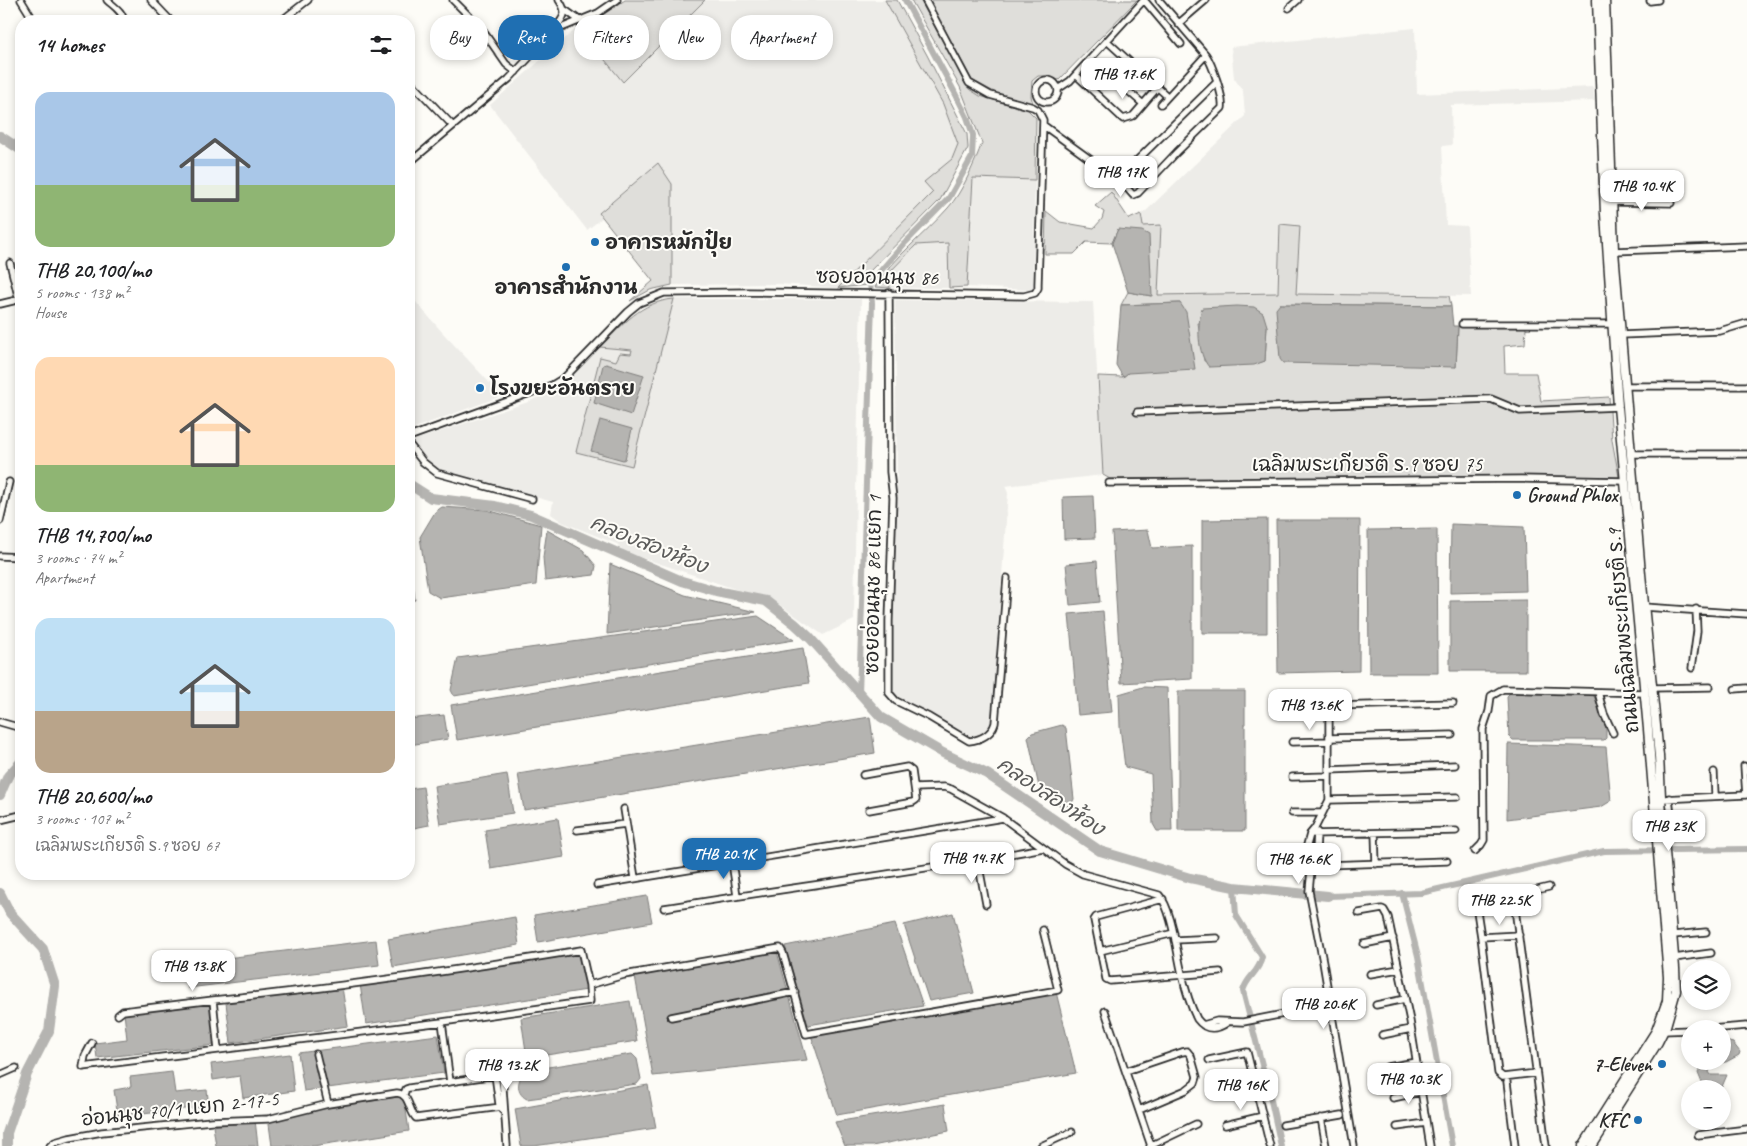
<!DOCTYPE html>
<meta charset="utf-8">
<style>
:root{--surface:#fff;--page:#f2f2f2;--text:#202124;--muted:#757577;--accent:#1f6fb2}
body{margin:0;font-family:Caveat,"Playpen Sans Thai",sans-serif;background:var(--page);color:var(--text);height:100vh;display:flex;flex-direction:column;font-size:19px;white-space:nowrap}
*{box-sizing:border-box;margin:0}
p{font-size:16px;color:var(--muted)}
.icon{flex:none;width:28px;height:28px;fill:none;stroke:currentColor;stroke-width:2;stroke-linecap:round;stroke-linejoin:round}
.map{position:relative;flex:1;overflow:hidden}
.panel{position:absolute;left:15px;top:15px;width:400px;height:865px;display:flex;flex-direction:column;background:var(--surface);border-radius:20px;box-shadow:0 2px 8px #0003}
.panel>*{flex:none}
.top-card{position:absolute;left:430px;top:15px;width:475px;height:45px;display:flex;gap:10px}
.fabs{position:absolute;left:1681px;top:960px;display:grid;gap:10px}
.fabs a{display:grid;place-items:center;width:50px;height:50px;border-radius:50%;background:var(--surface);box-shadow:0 2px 8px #0003;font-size:25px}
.price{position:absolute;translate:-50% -42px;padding:0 11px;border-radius:10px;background:#fff;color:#222;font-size:16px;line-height:32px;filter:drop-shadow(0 1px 2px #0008)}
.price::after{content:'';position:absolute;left:50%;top:30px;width:15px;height:11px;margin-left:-8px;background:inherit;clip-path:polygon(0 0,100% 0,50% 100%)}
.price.active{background:var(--accent);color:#fff}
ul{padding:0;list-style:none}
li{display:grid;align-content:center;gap:10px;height:265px;padding:0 20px}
li span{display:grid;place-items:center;height:155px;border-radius:15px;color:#555}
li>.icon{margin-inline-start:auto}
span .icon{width:90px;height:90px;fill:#fffc;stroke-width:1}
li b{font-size:21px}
h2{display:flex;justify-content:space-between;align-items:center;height:60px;padding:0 20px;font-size:21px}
.pill{padding:0 18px;border-radius:20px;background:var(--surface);box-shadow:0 2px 8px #0003;font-size:18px;line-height:45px}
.pill.active{background:var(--accent);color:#fff}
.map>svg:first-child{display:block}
</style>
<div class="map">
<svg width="1747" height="1146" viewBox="0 0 1747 1146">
<rect width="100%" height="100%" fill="#fdfcf7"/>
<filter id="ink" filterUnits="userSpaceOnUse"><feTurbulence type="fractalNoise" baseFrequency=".02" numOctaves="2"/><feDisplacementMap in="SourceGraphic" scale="10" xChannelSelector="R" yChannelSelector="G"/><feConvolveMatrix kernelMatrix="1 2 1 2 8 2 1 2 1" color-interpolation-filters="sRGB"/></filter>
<g filter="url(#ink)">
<path fill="#edece8" d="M705,0H885L943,104L958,144L952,159L933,192L838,288L779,284L672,285V184L658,163L599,213L602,218L587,230L490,105L578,27L623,82Z
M1415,28L1417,94L1593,87L1595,101L1451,105L1452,145L1442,146L1446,225L1467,226L1471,296L1296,294L1300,226L1280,224L1279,293L1158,295L1161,225L1143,226L1141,214L1145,212L1245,116L1243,91L1234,78L1231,47Z
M973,178L1035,180L1033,287L1029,290L967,287Z
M949,243V288H890L888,274L916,245Z
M409,294L442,332L502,396L409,430Z
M674,299H861L856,489L854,620L823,635L777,603L625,552L617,544L562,522L551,514L553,502L440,471L428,463L410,444L412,441L528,402L552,391L565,382L600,347L632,350L630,363L656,369Z
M895,300L1093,302L1103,475L1005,486L1008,493L991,727L982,734L970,739L898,699L893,694L890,687L897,487Z"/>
<path fill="#dfdeda" stroke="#858482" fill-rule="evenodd" d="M625,0H705L623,82L578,27L583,23L595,20Z
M885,0H897L927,55L967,134L968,148L940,200L866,275L867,285L838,288L933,192L924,182L952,159L958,144L943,104Z
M911,0H920L969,89L980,96L1028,110L1036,118L1035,180L973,178L967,287L949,288L948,243L916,245L888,274L890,288L875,287C894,257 924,235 948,208C962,193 975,162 982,143L960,87Z
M929,0H1137L1059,80L1047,76H1038L1032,81L1031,96L1033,104L996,93L972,80Z
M658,163L672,184V285L650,290L630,301L653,281L599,213Z
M1111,192L1129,219L1141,214L1143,226L1161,225L1158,295L1278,293L1280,224L1300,226L1296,294L1449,296L1451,306L1280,304L1456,367L1458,326L1526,327L1525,344L1504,346L1505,373H1536L1541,401L1609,397L1612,440L1619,477L1110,479L1103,475L1098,376L1123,377L1128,373L1180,303L1121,305L1128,292L1151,296L1118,229L1112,243L1086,242L1074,254H1045L1046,211L1060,222L1094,228L1102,219L1104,212L1095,206ZM1198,323L1267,326L1265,361C1245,368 1224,364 1204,361Z
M674,299L632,466L576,452L600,357L616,361L620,353L631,354L632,350L600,347C624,324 640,302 674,299Z"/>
<path fill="#b5b4b1" stroke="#7e7d7b" d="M1118,229L1142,231L1149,235L1152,296L1128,292L1112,243Z
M1180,303L1186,312L1195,369L1128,373L1123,377L1116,365L1121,305Z
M1280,304L1451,306L1453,326H1458L1456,367L1283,363L1280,359L1276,309Z
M1237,306L1254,307L1263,313L1267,326L1265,361L1254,365L1209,367C1197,353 1197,325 1202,308Z
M606,364L644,375L631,415L594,403L603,365Z
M600,420L632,429L625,459L623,460L591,451Z
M1093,496L1095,538L1064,539L1063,497Z
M442,507L487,510L541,525L536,585L440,598L428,591L420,537L435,512Z
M1267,519V633H1202V520Z
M1276,520H1360L1359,671L1278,673Z
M1451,524L1524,527L1526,591L1450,593Z
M1437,529L1438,673H1369L1368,530Z
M547,530L583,550L596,566L594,575L545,581L543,557Z
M1148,530L1152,548L1192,546V679L1121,683L1112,532Z
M1097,561L1100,602L1070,605L1066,564Z
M610,564L685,595L756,612L607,634Z
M412,576L415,600L409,601V577Z
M1526,600V671H1450V601Z
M1103,611L1112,712L1078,715L1069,614Z
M758,616L794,640L454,696L451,690L458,658Z
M803,648L809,683L457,740L451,705Z
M1143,687L1167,688L1172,831H1157L1153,824L1151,774L1125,767L1120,727L1119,694Z
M1178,691H1245V831H1178Z
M1510,693L1591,694L1594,696L1606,726V738L1604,740H1513L1509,736L1507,696Z
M444,715L448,739L409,745V719Z
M870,717L875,753L524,810L518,774Z
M1062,725L1066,728L1074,799L1071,805L1065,809L1063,808L1039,787L1028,737L1032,733Z
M1508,744L1606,747L1611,801L1601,807L1507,819Z
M507,774L513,813L440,824L434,786Z
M423,787L429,825L409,829V789Z
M558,818L564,857L491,869L485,830Z
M647,896L652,922L538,942L534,915Z
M953,913L974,993L929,1001L904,925Z
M515,917L519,945L393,967L388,939Z
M895,924L923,1006L808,1025L785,946Z
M376,940L379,965L188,988L185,963Z
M581,950L587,990L366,1024L360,984Z
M777,952L807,1060L653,1076L635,976Z
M342,987L348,1026L231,1043L226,1003Z
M1056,992L1076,1073L837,1115L811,1035Z
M630,1001L637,1041L527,1058L521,1018Z
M211,1004L215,1045L97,1058L95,1043L127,1039L124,1013Z
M438,1035L444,1073L304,1091L298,1053Z
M1725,1041L1733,1043L1740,1052L1739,1055L1726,1062L1713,1063L1709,1072L1711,1075H1727L1721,1089L1704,1088L1698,1073L1699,1071L1697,1061H1722L1723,1042Z
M290,1054L294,1091L243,1098L240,1076L213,1080L211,1064Z
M632,1054L637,1059L641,1079L637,1084L527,1099C514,1093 517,1075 529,1070Z
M172,1072L175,1093L207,1090L209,1106L118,1117L114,1090L131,1087L130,1077Z
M648,1085L656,1128L534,1146H521L515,1109Z
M404,1096L409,1131L313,1146H272L268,1117Z
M945,1104L949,1131L872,1146H845L835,1122Z
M255,1120L258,1146H216L213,1126Z"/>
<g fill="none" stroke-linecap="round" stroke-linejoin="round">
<path stroke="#b5b4b1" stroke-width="6" d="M859,694L872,303L870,283L904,244L949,198L972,157L973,135L967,117L954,91L905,0
M1234,887L1236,915L1262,957C1259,973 1247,976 1243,991L1270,1096L1281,1146
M1402,893L1418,956L1452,1146
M1328,896L1421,893L1604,851L1747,849"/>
<path stroke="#b5b4b1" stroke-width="10" d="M0,136L21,150
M409,484L431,498L495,506L531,515L682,581L716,591L766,601L795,624L810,638L881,717L943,753L987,774L1100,851L1190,878L1234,887L1328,896
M0,795L8,776L21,762
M0,893L10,913L43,949L55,986L49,1031L27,1074L7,1133V1146"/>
<g stroke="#2b2b2b" stroke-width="9">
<path id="street" d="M21,0L34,21
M107,0C113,6 124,12 123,21
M151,0L169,19
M453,0L481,28L506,64L516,72
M1144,0L1181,44
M1159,0L1206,55
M1650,1L1658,0
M1289,8L1298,0
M565,10L579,20
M281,21L308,0
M1178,24L1206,0
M554,31C561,18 570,16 559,0
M1107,41L1167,96
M1076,75L1123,119L1133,116L1158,87
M409,80L453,126
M1036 91a11 11 0 1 1 22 0a11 11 0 1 1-22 0Z
M1117,81L1143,104
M1058,89L1070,81L1144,0
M1161,104L1206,55C1212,64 1224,97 1222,108L1177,152L1138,193L1133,195L1120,180L1121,176L1217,82
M1043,125L1102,168L1104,169L1111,163
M409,163L509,79L554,31L598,13L617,0
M1613,202L1671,203
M1614,251L1747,246
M10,263L19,300
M889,293L890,472L893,498L889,621V693L896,701L929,717L969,741C981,740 992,734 995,723L1007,578
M0,304L21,299
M1462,324H1612
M1621,335L1720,331L1747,323
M1626,386H1747
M1137,412L1491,399L1520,411L1618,407
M409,437L552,385L565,377L628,312L639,303L664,293L748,292L1024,296L1035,293L1038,288V284L1043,120L1038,110L1033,107L990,95L969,83L925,0
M409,444L423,462L437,473L532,499
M1630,454H1747
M1109,483L1521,479L1625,481
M0,521L9,482
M0,556L21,557
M1644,607L1747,614
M1692,668L1697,631L1696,609
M1652,688L1710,687
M1735,689L1747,688
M1598,692L1604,714L1613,733
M1329,705V800L1315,828L1310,834L1307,845L1312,860L1309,891L1323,962L1354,1146
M1291,707L1453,703
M0,722L21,728
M1330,738L1452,735
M1292,742L1330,741
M1329,770L1455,765
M1714,772L1715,795
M863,775L907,767L912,771L916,800L913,802L869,810
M1292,777L1329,776
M915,788L944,787L951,789L1003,818L1065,864L1083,874L1159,895C1172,908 1177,954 1182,974C1185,988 1190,1005 1197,1019C1206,1031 1217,1030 1228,1022
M1669,798L1673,835
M1662,799L1746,795L1744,766
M1329,800L1457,797
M624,809L635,878
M1292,813H1322
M0,820L21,815
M577,830L626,824
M1375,833L1376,864
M1310,834L1456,831
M1475,851L1481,845L1484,840L1483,729L1489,711L1491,696L1503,689L1644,693
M1311,856L1316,853L1317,832
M978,861L986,904
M732,862L737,896
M1326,865L1447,861
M597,885L1003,818
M1475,898L1481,937L1498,1073L1503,1077L1536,1073
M1163,899L1096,917L1094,920L1106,979L1110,981L1220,972
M664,908C790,887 918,872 1043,848
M1359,913L1382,909L1384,910L1388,917L1410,1021L1430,1146
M1673,935L1706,932
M1481,937L1519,935
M1175,940L1217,938
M1364,944L1393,938
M1100,951L1174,933
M1674,958L1711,953
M1370,974L1399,969
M213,1000C336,988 459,970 581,950L589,985
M1376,1005L1405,999
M1105,1011L1151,1146
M118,1015L123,1011L213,1000L218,1050
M671,1017L795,992
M1203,1025L1217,1021L1243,1022L1330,1005
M1710,1029L1747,1026
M1663,1031L1690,1030
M1382,1035L1411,1029
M92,1043L85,1056L83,1067L442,1022
M316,1054L328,1104
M1209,1060L1247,1052L1270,1146
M1387,1067L1416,1062
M1126,1071L1182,1052L1187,1051L1191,1056L1197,1077L1195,1083L1186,1090L1139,1110
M502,1074L507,1146
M0,1075L16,1068
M495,1075L499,1104L502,1110
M450,1082L442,1022L590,1001L589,985L624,975L780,948L783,953L806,1034L1058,990L1043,930
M1507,1082L1515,1146
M1217,1093L1255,1084
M404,1094L406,1089L409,1088L523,1071
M1393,1098L1420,1092
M1321,1118L1326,1146
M1225,1125L1263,1116
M1283,1125L1342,1115
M1397,1127L1426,1123
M1698,1135L1747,1129
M50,1146L55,1142L69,1138L102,1132L211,1121L268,1119L328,1104L397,1093C410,1094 408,1110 416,1118L501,1107
M1041,1146L1072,1132
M1150,1146L1196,1124
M1546,1146L1514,901L1520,894L1549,887"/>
</g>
<g stroke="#2b2b2b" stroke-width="11">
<path id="secondary" d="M1583,1146L1656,1031L1667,1001L1668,977L1648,729L1618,407L1605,214L1597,0
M1592,1146L1658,1042L1666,1026L1676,991L1675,968L1662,817L1659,756L1641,574L1614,251L1605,0"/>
</g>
<use href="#street" stroke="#fdfcf7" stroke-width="5.5"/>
<use href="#secondary" stroke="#fdfcf7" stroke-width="8"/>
</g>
</g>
<g fill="#1f6fb2" stroke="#fdfcf7" stroke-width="2">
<circle cx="595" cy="242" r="5"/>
<circle cx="566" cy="267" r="5"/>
<circle cx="480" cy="388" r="5"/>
<circle cx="1517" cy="495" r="5"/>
<circle cx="1662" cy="1064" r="5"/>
<circle cx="1638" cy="1120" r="5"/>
</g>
<g text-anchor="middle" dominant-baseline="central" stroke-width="4" stroke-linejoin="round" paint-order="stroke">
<g font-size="20" font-weight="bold" fill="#2b2b2b" stroke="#fdfcf7" text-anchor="start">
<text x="605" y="242">อาคารหมักปุ๋ย</text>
<text x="566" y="287" text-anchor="middle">อาคารสำนักงาน</text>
<text x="490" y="388">โรงขยะอันตราย</text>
<text x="1527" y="495">Ground Phlox</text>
<text x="1652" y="1064" text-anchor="end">7-Eleven</text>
<text x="1628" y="1120" text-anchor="end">KFC</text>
</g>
<g font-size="20" fill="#2b2b2b" stroke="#fdfcf7">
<text transform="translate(877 277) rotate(1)">ซอยอ่อนนุช 86</text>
<text x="1367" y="464">เฉลิมพระเกียรติ ร.9 ซอย 75</text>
<text transform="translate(873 585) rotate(-89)">ซอยอ่อนนุช 86 แยก 1</text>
<text transform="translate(1623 631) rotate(-95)">ถนนเฉลิมพระเกียรติ ร.9</text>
<text transform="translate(180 1109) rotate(-6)">อ่อนนุช 70/1 แยก 2-17-5</text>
</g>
<g font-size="21" font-style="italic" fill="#5b5b5a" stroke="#fdfcf7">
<text transform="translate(649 544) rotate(22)">คลองสองห้อง</text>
<text transform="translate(1051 796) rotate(34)">คลองสองห้อง</text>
</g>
</g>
</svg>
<div class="fabs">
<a><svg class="icon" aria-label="layers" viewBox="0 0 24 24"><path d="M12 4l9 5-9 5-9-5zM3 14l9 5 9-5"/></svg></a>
<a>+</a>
<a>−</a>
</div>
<b class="price" style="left:1123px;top:100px">THB 17.6K</b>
<b class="price" style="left:1121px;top:198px">THB 17K</b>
<b class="price" style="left:1642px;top:212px">THB 10.4K</b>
<b class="price" style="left:1310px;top:731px">THB 13.6K</b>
<b class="price" style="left:1669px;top:852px">THB 23K</b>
<b class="price active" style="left:724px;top:880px">THB 20.1K</b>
<b class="price" style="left:972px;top:884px">THB 14.7K</b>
<b class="price" style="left:1299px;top:885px">THB 16.6K</b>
<b class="price" style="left:1500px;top:926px">THB 22.5K</b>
<b class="price" style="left:193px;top:992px">THB 13.8K</b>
<b class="price" style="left:1324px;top:1030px">THB 20.6K</b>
<b class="price" style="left:507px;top:1091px">THB 13.2K</b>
<b class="price" style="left:1409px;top:1105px">THB 10.3K</b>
<b class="price" style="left:1241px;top:1111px">THB 16K</b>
<div class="top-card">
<a class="pill">Buy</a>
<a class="pill active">Rent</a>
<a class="pill">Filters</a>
<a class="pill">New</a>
<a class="pill">Apartment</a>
</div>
<section class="panel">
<h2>14 homes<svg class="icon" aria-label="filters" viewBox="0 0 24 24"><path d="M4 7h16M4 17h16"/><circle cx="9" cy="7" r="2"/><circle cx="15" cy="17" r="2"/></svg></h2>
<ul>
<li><span style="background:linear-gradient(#a9c7e8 60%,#8fb573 0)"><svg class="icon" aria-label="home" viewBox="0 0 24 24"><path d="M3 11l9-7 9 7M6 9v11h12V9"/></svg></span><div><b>THB 20,100/mo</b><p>5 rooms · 138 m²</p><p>House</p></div></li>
<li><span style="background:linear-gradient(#ffd9b3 70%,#8fb573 0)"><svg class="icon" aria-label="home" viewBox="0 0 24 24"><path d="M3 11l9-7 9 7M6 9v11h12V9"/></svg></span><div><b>THB 14,700/mo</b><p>3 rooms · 74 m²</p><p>Apartment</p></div></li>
<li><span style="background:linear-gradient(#bfe0f5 60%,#b9a48a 0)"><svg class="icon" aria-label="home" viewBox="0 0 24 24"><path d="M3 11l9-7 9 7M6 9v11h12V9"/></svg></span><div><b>THB 20,600/mo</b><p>3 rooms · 107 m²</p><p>เฉลิมพระเกียรติ ร.9 ซอย 67</p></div></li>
</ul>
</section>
</div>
